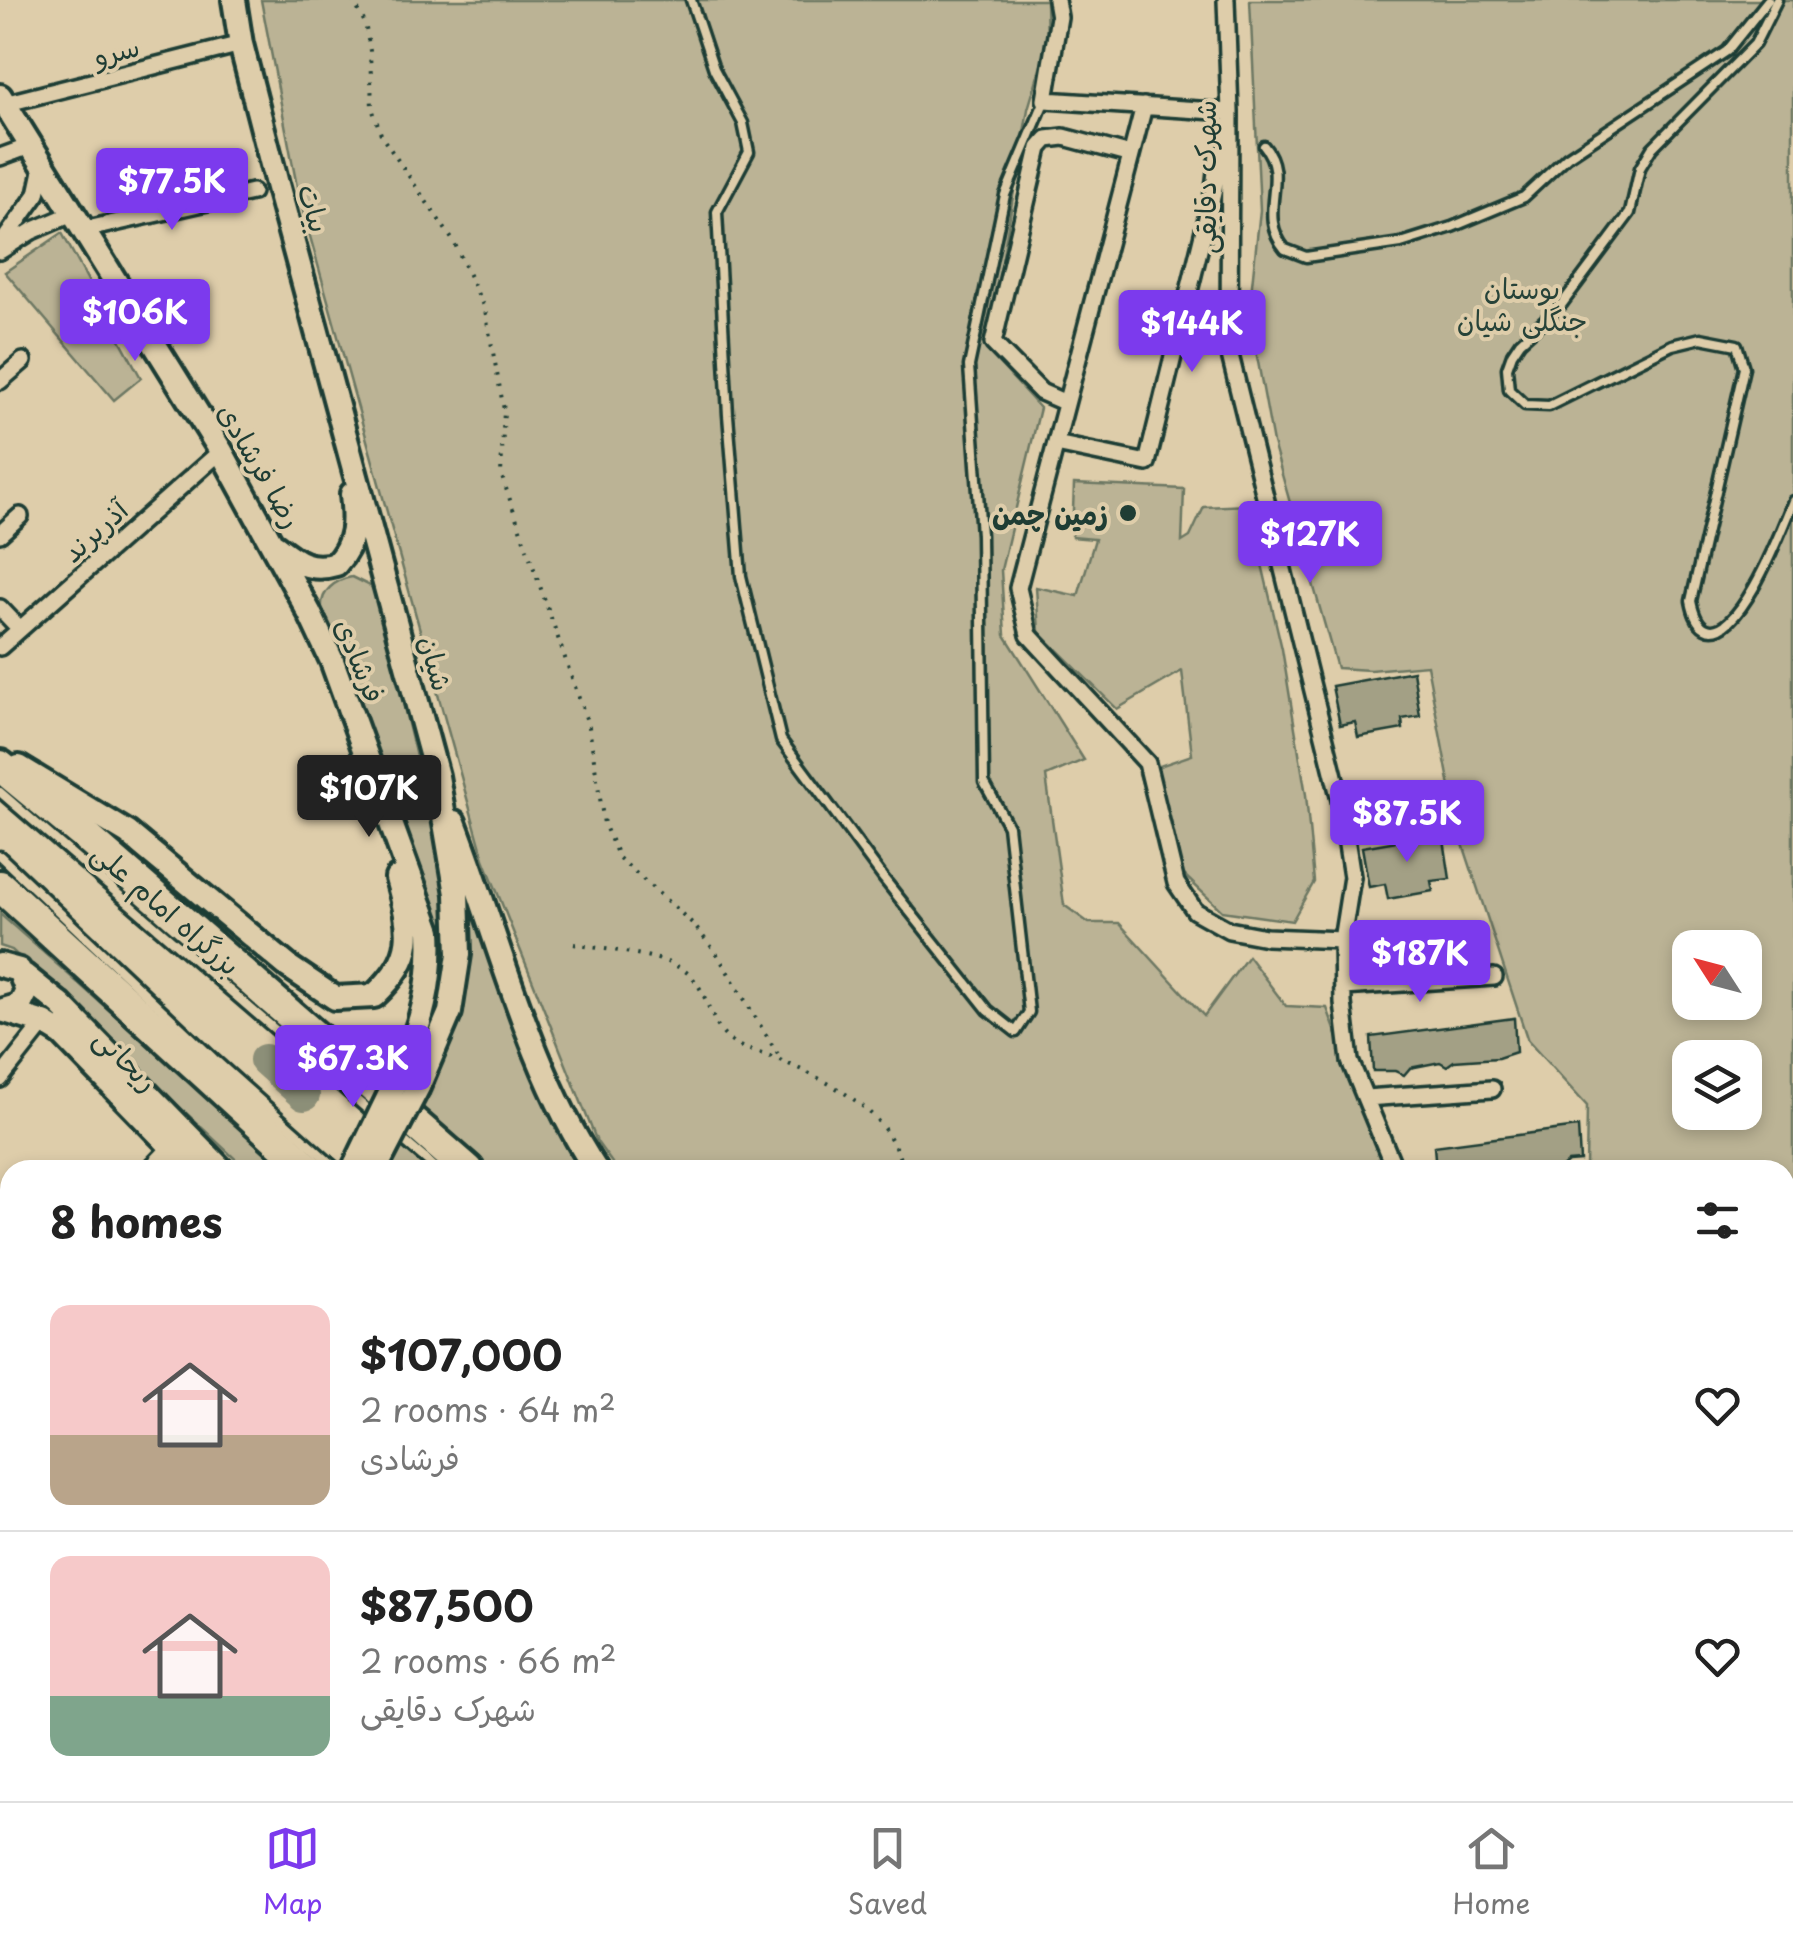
<!DOCTYPE html>
<meta charset="utf-8">
<style>
:root{--surface:#fff;--page:#f6f6f6;--text:#222;--muted:#767676;--line:#e0e0e0;--accent:#7c3aed}
body{margin:0;font-family:"Playpen Sans","Playpen Sans Arabic",sans-serif;background:var(--page);color:var(--text);height:100vh;display:flex;flex-direction:column;font-size:38px;white-space:nowrap}
*{box-sizing:border-box;margin:0}
p{font-size:32px;color:var(--muted)}
.icon{flex:none;width:55px;height:55px;fill:none;stroke:currentColor;stroke-width:2;stroke-linecap:round;stroke-linejoin:round}
.map{position:relative;flex:1;overflow:hidden}
.sheet{position:absolute;left:0px;top:1160px;width:1795px;height:642px;display:flex;flex-direction:column;background:var(--surface);border-radius:30px 30px 0 0;box-shadow:0 5px 15px #0003}
.sheet>*{flex:none}
.needle{width:65px;rotate:306deg}
.buttons{position:absolute;left:1672px;top:930px;display:grid;gap:20px}
.buttons a{display:grid;place-items:center;width:90px;height:90px;border-radius:20px;background:var(--surface);box-shadow:0 5px 15px #0003;font-size:50px}
.price{position:absolute;translate:-50% -85px;padding:0 22px;border-radius:10px;background:var(--accent);color:#fff;font-size:32px;line-height:65px;filter:drop-shadow(0 2px 5px #0008)}
.price::after{content:'';position:absolute;left:50%;top:60px;width:30px;height:22px;margin-left:-15px;background:inherit;clip-path:polygon(0 0,100% 0,50% 100%)}
.price.selected{background:#222;color:#fff}
ul{padding:0;list-style:none}
li{display:flex;align-items:center;gap:30px;height:250px;padding:0 50px}
li+li{border-top:2px solid var(--line)}
li span{display:grid;place-items:center;flex:none;width:280px;height:200px;border-radius:20px;color:#555}
li>.icon{margin-inline-start:auto}
span .icon{width:120px;height:120px;fill:#fffc;stroke-width:1}
li b{font-size:42px}
h2{display:flex;justify-content:space-between;align-items:center;height:120px;padding:0 50px;font-size:42px}
.tabs{display:flex;justify-content:space-around;align-items:center;height:140px;border-top:2px solid var(--line);background:var(--surface);font-size:28px;color:var(--muted)}
.tabs a{display:grid;justify-items:center;gap:5px}
.tabs .selected{color:var(--accent)}
.map>svg:first-child{display:block}
</style>
<div class="map">
<svg width="1793" height="1801" viewBox="0 0 1793 1801">
<rect width="100%" height="100%" fill="#decdaa"/>
<filter id="ink" filterUnits="userSpaceOnUse"><feTurbulence type="fractalNoise" baseFrequency=".01" numOctaves="2"/><feDisplacementMap in="SourceGraphic" scale="20" xChannelSelector="R" yChannelSelector="G"/><feConvolveMatrix kernelMatrix="1 2 1 2 8 2 1 2 1" color-interpolation-filters="sRGB"/></filter>
<g filter="url(#ink)">
<path fill="#bbb395" stroke="#6d7864" stroke-width="2.5" fill-rule="evenodd" d="M261,0H1046L1047,45L1028,109L987,350L1040,408L1001,570L1005,635L1084,760L1046,776L1064,905L1089,923H1119L1204,1016L1248,956L1286,1006L1327,1008L1387,1170H617L597,1142L484,859L299,197Z
M1250,0H1793V1378L1785,1365V1170H1586L1587,1106L1528,1041L1458,829L1427,665L1370,670L1337,668L1273,443L1249,313L1260,210ZM1690,948H1745V1002H1690ZM1690,1058H1745V1112H1690Z
M62,233L141,378L114,400L5,272Z
M1074,484L1184,489L1182,542L1190,537L1204,507L1248,505L1282,649L1306,795L1314,882L1292,921L1222,911L1163,855L1139,773L1192,755L1182,671L1117,709L1039,632L1036,587L1078,596L1095,539L1072,537Z
M352,577L372,587L377,595L450,898C451,955 448,1021 411,1067L436,994L413,859L358,692L322,610C320,591 335,580 352,577Z
M458,862C489,970 536,1069 585,1170H492L419,1109C440,1065 464,1021 469,970C472,935 463,897 458,862Z
M0,914L290,1170H247L12,950L0,946Z
M398,1140L433,1170H383Z
M10,1468V1792H285L293,1801H0V1478Z
M1785,1662L1793,1669V1801H1070L1065,1793L1785,1792Z
M753,1793H873L879,1801H759Z
M944,1793H1010L1015,1801H950Z"/>
<g fill="none" stroke-linecap="round" stroke-linejoin="round">
<path stroke="#8c8f78" stroke-width="32" d="M265,1060L304,1095"/>
</g>
<path fill="#a3a085" stroke="#1f3d34" stroke-width="2.5" d="M1413,671L1420,716L1402,719L1403,729L1358,737L1355,722L1340,725L1332,686Z
M1443,833L1450,879L1431,881L1433,891L1388,899L1385,884L1369,887L1362,847Z
M1514,1018L1516,1052L1498,1058L1454,1061L1447,1066L1440,1062L1410,1068L1404,1075L1395,1071H1373L1371,1037Z
M1578,1127L1580,1161L1568,1162L1561,1168L1436,1170L1434,1146Z"/>
<g fill="none" stroke-linecap="round" stroke-linejoin="round">
<g stroke="#1f3d34" stroke-width="15">
<path id="lane" d="M691,0L714,69L743,123L749,152L717,212L728,415L741,576L781,740L884,879L988,1010L1016,1032L1029,1012L1008,826L984,782L981,535L969,366L1005,195L1045,100
M1777,0L1755,44L1652,148L1640,168L1630,213L1562,304L1520,342L1512,354L1507,368L1509,390L1525,405L1549,406L1672,345L1701,338L1737,345L1744,368L1691,601C1693,611 1696,623 1705,628C1738,647 1784,523 1793,501
M1264,146C1291,178 1255,213 1285,249L1306,257L1401,243L1452,227L1524,197L1567,157L1727,51L1768,0
M0,792L374,1115
M0,856L214,1059L338,1170
M396,1134L438,1170
M938,1792L944,1801
M1015,1792L1021,1801"/>
</g>
<g stroke="#1f3d34" stroke-width="22">
<path id="street" d="M1056,0L1059,17L1045,100L1230,112
M1226,0L1230,112L1229,351L1340,800L1352,877L1342,940L1343,1003L1350,1061L1395,1170
M4,104L241,44
M1144,106L1018,588L1029,635L1147,763L1176,883L1195,911L1229,930L1266,937L1342,940
M0,157L30,146
M83,230L252,192
M0,246L37,194L43,166
M0,251L32,231L72,214
M0,381L23,361
M1066,403L1041,392L993,343L1039,148L1047,139L1064,137L1131,155
M1056,444L1147,463L1214,189L1218,154
M0,534L20,516
M0,608L20,629
M0,647L221,451
M1343,987L1494,977
M0,1079L44,1023
M1366,1098L1492,1089
M149,1170L172,1146
M0,1326L10,1316
M1785,1541L1793,1540
M1785,1641L1793,1648
M738,1792L745,1801
M715,1801L727,1792"/>
</g>
<g stroke="#1f3d34" stroke-width="30">
<path id="secondary" d="M234,0L241,44L277,184L437,776L457,894L459,954L450,1012L418,1087
M0,96L221,451L309,612L332,661L430,931C433,983 421,1026 400,1073
M276,546C296,562 310,572 336,564C356,542 355,522 352,494
M19,767L128,833L289,967L335,998L374,996C417,955 412,932 397,878
M454,822C497,934 530,1071 596,1170
M0,965L19,970L27,991L20,1005L0,1011
M24,975L61,1005L222,1170
M5,1011L44,1023L62,1034L194,1170
M883,1792L890,1801"/>
</g>
<g stroke="#1f3d34" stroke-width="38">
<path id="highway" d="M0,766L85,836L468,1170
M0,886L310,1170
M916,1792L921,1801
M1040,1792L1045,1801"/>
</g>
<path stroke="#1f3d34" stroke-width="4" stroke-dasharray="2.5 8" stroke-linecap="butt" d="M353,0L365,23L370,51L372,108L382,137L454,242L485,310L504,410L501,474L589,727L604,824L619,858L692,923L715,951L782,1061
M574,944C604,950 654,953 680,968C710,984 706,1024 732,1042C746,1051 767,1054 782,1061C834,1084 890,1111 903,1170
M0,1561L10,1565
M261,1792L281,1801
M1222,1792L1227,1801
M77,1801L86,1792"/>
<use href="#lane" stroke="#decdaa" stroke-width="8"/>
<use href="#street" stroke="#decdaa" stroke-width="15"/>
<use href="#secondary" stroke="#decdaa" stroke-width="22"/>
<use href="#highway" stroke="#decdaa" stroke-width="30"/>
<g stroke="#1f3d34" stroke-width="30" stroke-linecap="butt">
<path id="secondary-bridge" d="M353,1170L400,1073
M375,1170L418,1087"/>
</g>
<use href="#secondary-bridge" stroke="#decdaa" stroke-width="22"/>
</g>
</g>
<circle fill="#1f3d34" stroke="#decdaa" stroke-width="4" cx="1128" cy="513" r="10"/>
<g text-anchor="middle" dominant-baseline="central" stroke-width="8" stroke-linejoin="round" paint-order="stroke">
<g font-size="28" fill="#1f3d34" stroke="#decdaa">
<text transform="translate(116 50) rotate(-14)">سرو</text>
<text transform="translate(1204 177) rotate(-90)">شهرک دقایقی</text>
<text transform="translate(315 208) rotate(74)">بیات</text>
<text transform="translate(261 465) rotate(60)">رضا فرشادی</text>
<text transform="translate(94 530) rotate(-42)">آذرپرند</text>
<text transform="translate(361 660) rotate(68)">فرشادی</text>
<text transform="translate(437 663) rotate(75)">شیان</text>
<text transform="translate(167 908) rotate(41)">بزرگراه امام علی</text>
<text transform="translate(127 1059) rotate(45)">ریحانی</text>
</g>
<g font-size="28" fill="#274339" stroke="#decdaa">
<text x="1522" y="287">بوستان<tspan x="1522" dy="32">جنگلی شیان</tspan></text>
</g>
<g font-size="28" font-weight="bold" fill="#1f3d34" stroke="#decdaa" text-anchor="end">
<text x="1108" y="513">زمین چمن</text>
</g>
</g>
</svg>
<div class="buttons">
<a><svg class="needle" viewBox="-14 -14 28 28"><path d="M0-13l5 13h-10z" fill="#e53935"/><path d="M0 13l5-13h-10z" fill="#767676"/></svg></a>
<a><svg class="icon" aria-label="layers" viewBox="0 0 24 24"><path d="M12 4l9 5-9 5-9-5zM3 14l9 5 9-5"/></svg></a>
</div>
<b class="price" style="left:172px;top:233px">$77.5K</b>
<b class="price" style="left:135px;top:364px">$106K</b>
<b class="price" style="left:1192px;top:375px">$144K</b>
<b class="price" style="left:1310px;top:586px">$127K</b>
<b class="price selected" style="left:369px;top:840px">$107K</b>
<b class="price" style="left:1407px;top:865px">$87.5K</b>
<b class="price" style="left:1420px;top:1005px">$187K</b>
<b class="price" style="left:353px;top:1110px">$67.3K</b>
<section class="sheet">
<h2>8 homes<svg class="icon" aria-label="filters" viewBox="0 0 24 24"><path d="M4 7h16M4 17h16"/><circle cx="9" cy="7" r="2"/><circle cx="15" cy="17" r="2"/></svg></h2>
<ul>
<li><span style="background:linear-gradient(#f6c9c9 65%,#b9a48a 0)"><svg class="icon" aria-label="home" viewBox="0 0 24 24"><path d="M3 11l9-7 9 7M6 9v11h12V9"/></svg></span><div><b>$107,000</b><p>2 rooms · 64 m²</p><p>فرشادی</p></div><svg class="icon" aria-label="heart" viewBox="0 0 24 24"><path d="M12 20l-8-8c-3-5 5-10 8-4 3-6 11-1 8 4z"/></svg></li>
<li><span style="background:linear-gradient(#f6c9c9 70%,#7fa58c 0)"><svg class="icon" aria-label="home" viewBox="0 0 24 24"><path d="M3 11l9-7 9 7M6 9v11h12V9"/></svg></span><div><b>$87,500</b><p>2 rooms · 66 m²</p><p>شهرک دقایقی</p></div><svg class="icon" aria-label="heart" viewBox="0 0 24 24"><path d="M12 20l-8-8c-3-5 5-10 8-4 3-6 11-1 8 4z"/></svg></li>
</ul>
</section>
</div>
<nav class="tabs">
<a class="selected"><svg class="icon" aria-label="map" viewBox="0 0 24 24"><path d="M3 6l6-2 6 2 6-2v14l-6 2-6-2-6 2zM9 4v14M15 6v14"/></svg>Map</a>
<a><svg class="icon" aria-label="saved" viewBox="0 0 24 24"><path d="M7 4h10v16l-5-4-5 4z"/></svg>Saved</a>
<a><svg class="icon" aria-label="home" viewBox="0 0 24 24"><path d="M3 11l9-7 9 7M6 9v11h12V9"/></svg>Home</a>
</nav>
